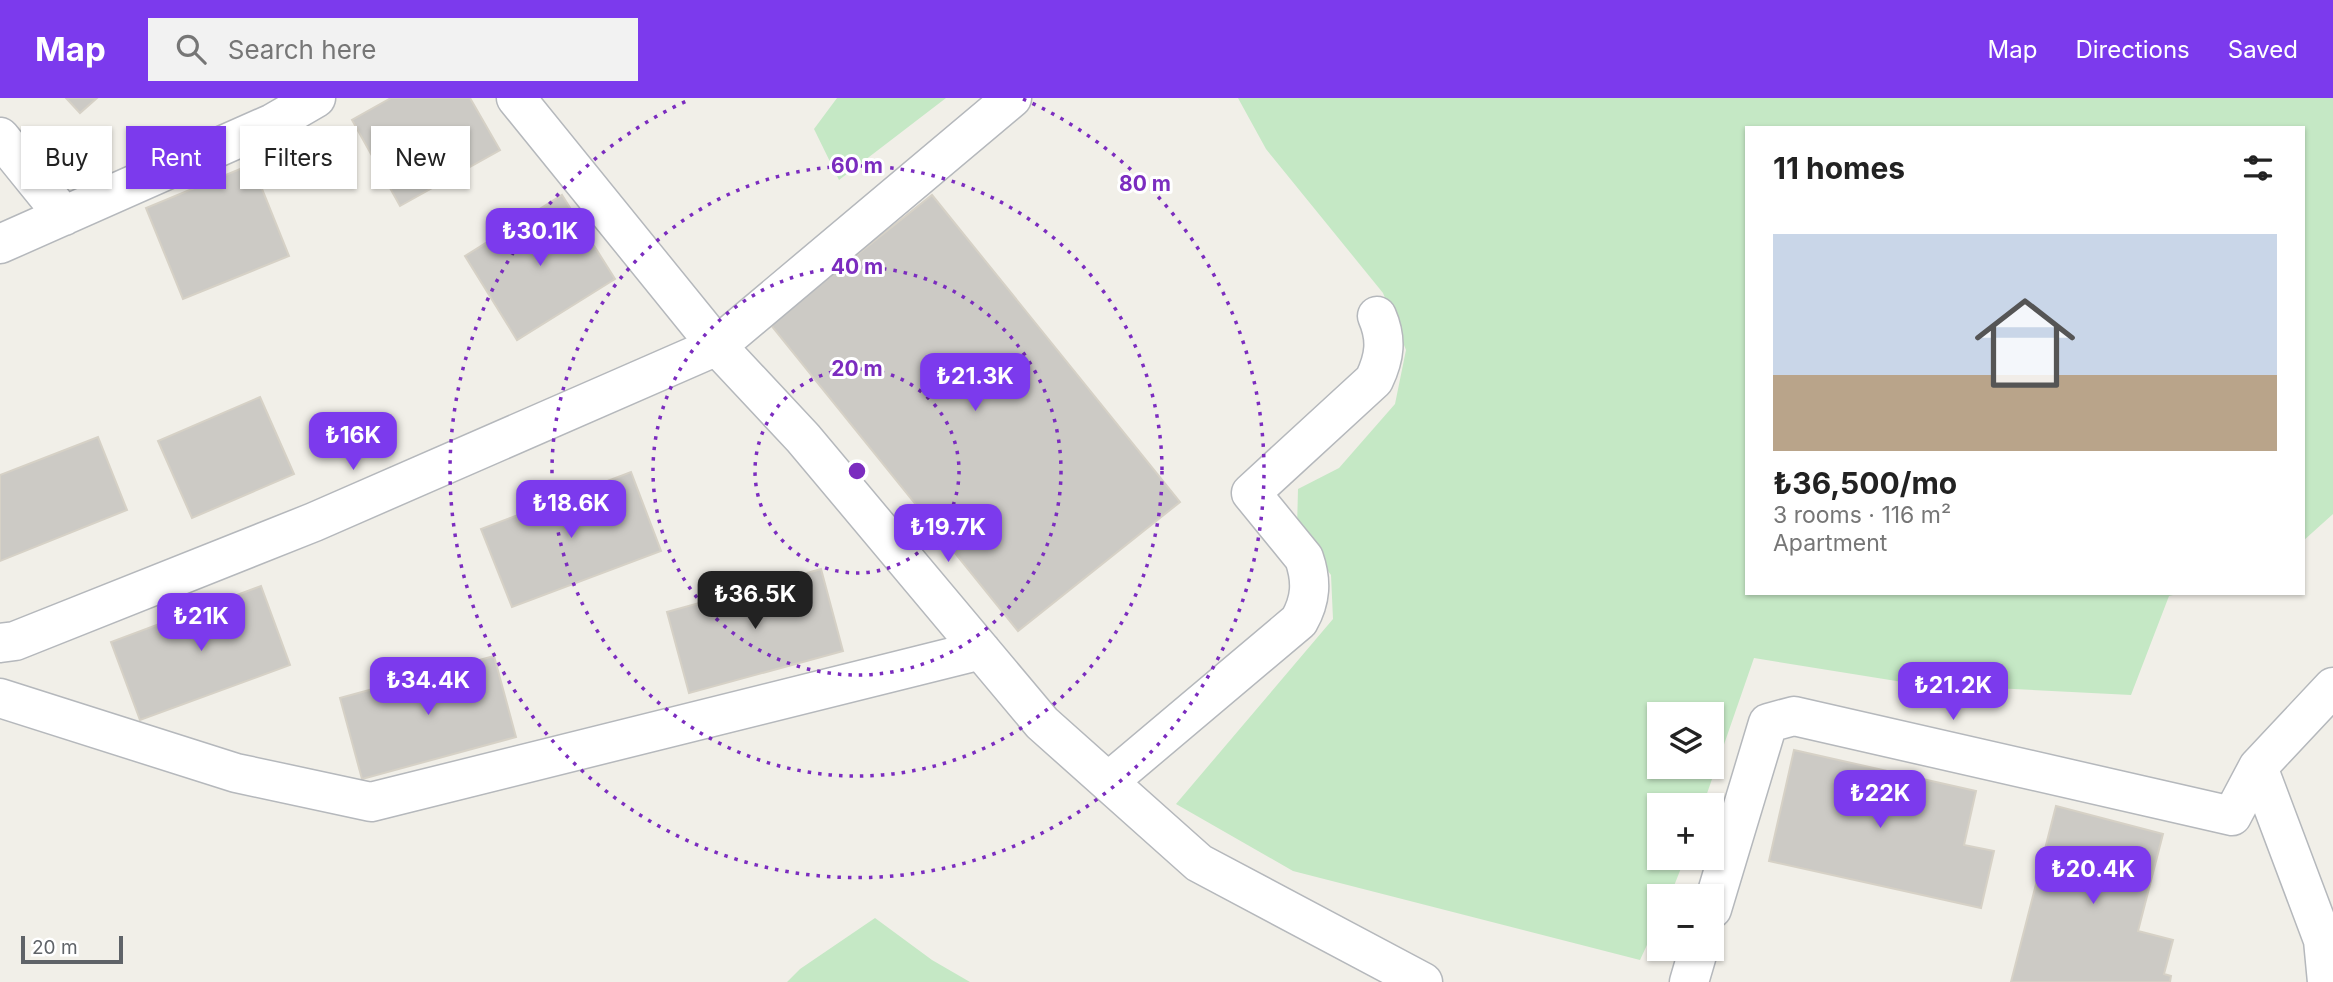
<!DOCTYPE html>
<meta charset="utf-8">
<style>
:root{--surface:#fff;--page:#f2f2f2;--text:#222;--muted:#767676;--line:#e0e0e0;--accent:#7c3aed}
body{margin:0;font-family:Inter,sans-serif;background:var(--page);color:var(--text);height:100vh;display:flex;flex-direction:column;font-size:26px;white-space:nowrap}
*{box-sizing:border-box;margin:0}
p{font-size:23px;color:var(--muted)}
.icon{flex:none;width:38px;height:38px;fill:none;stroke:currentColor;stroke-width:2;stroke-linecap:round;stroke-linejoin:round}
.map{position:relative;flex:1;overflow:hidden}
.details{position:absolute;left:1745px;top:28px;width:560px;height:469px;display:flex;flex-direction:column;background:var(--surface);border-radius:0px;box-shadow:0 2px 5px #0004}
.details>*{flex:none}
.hud{position:absolute;left:21px;top:28px;width:665px;height:63px;display:flex;gap:14px}
.controls{position:absolute;left:1647px;top:604px;display:grid;gap:14px}
.controls a{display:grid;place-items:center;width:77px;height:77px;border-radius:0px;background:var(--surface);box-shadow:0 2px 5px #0004;font-size:35px}
.scale{position:absolute;left:21px;bottom:18px;width:102px;box-sizing:border-box;padding-left:7px;border:4px solid #5f6368;border-top:0;font-size:19px;line-height:24px;white-space:nowrap;color:#5f6368;-webkit-text-stroke:5px #fff;paint-order:stroke}
.price{position:absolute;translate:-50% -60px;padding:0 16px;border-radius:14px;background:var(--accent);color:#fff;font-size:23px;line-height:46px;filter:drop-shadow(0 2px 4px #0008)}
.price::after{content:'';position:absolute;left:50%;top:42px;width:21px;height:16px;margin-left:-10px;background:inherit;clip-path:polygon(0 0,100% 0,50% 100%)}
.price.active{background:#222;color:#fff}
ul{padding:0;list-style:none}
li{display:grid;align-content:center;gap:14px;height:371px;padding:0 28px}
li+li{border-top:2px solid var(--line)}
li span{display:grid;place-items:center;height:217px;border-radius:0px;color:#555}
li>.icon{margin-inline-start:auto}
span .icon{width:126px;height:126px;fill:#fffc;stroke-width:1}
li b{font-size:30px}
h2{display:flex;justify-content:space-between;align-items:center;height:84px;padding:0 28px;font-size:30px}
.tag{padding:0 24px;border-radius:0px;background:var(--surface);box-shadow:0 2px 5px #0004;font-size:24px;line-height:63px}
.tag.active{background:var(--accent);color:#fff}
header{display:flex;align-items:center;gap:42px;box-sizing:border-box;height:98px;padding:0 35px;background:var(--accent);color:#fff}
header strong{font-size:33px}
nav{display:flex;gap:38px;margin-inline-start:auto;font-size:24px}
.search{width:490px;height:63px;background:var(--page);display:flex;align-items:center;gap:18px;box-sizing:border-box;padding:0 24px;border-radius:0px;color:var(--muted);font-size:26px}
.map>svg:first-child{display:block}
</style>
<header>
<strong>Map</strong>
<div class="search"><svg class="icon" aria-label="search" viewBox="0 0 24 24"><circle cx="10" cy="10" r="6"/><path d="M15 15l6 6"/></svg>Search here</div>
<nav><a>Map</a><a>Directions</a><a>Saved</a></nav>
</header>
<div class="map">
<svg width="2333" height="884" viewBox="0 0 2333 884">
<rect width="100%" height="100%" fill="#f1efe8"/>
<path fill="#c5e8c5" fill-rule="evenodd" d="M837,0H946L839,82L814,31Z
M1238,0H2333V416L2303,443V30H1746V495H2181L2169,498L2131,597L1915,586L1754,560L1703,707H1659V760H1685L1670,798H1659V821L1640,862L1293,773L1176,706L1333,521L1331,477L1297,431L1298,391L1339,370L1395,306L1406,252L1383,195L1266,51ZM1659,616H1712V668H1659Z
M875,820L932,862L970,884H787L800,871Z"/>
<path fill="#cccac5" stroke="#d6d1c6" stroke-width="2" d="M66,0H97L80,15Z
M391,0H470L500,52L400,108L352,22Z
M252,66L289,158L183,201L146,110Z
M562,97L615,181L517,242L465,158Z
M932,97L1180,404L1018,533L770,226Z
M260,299L294,376L192,420L158,343Z
M98,339L127,412L0,463V377Z
M631,374L661,453L512,509L481,431Z
M821,471L843,553L689,595L667,514Z
M261,488L290,567L140,622L111,544Z
M494,558L516,639L362,681L340,600Z
M1794,652L1976,693L1964,747L1994,753L1981,810L1769,763Z
M2056,708L2163,736L2138,833L2173,842L2164,876L2171,878L2170,884H2011Z"/>
<g fill="none" stroke-linecap="round" stroke-linejoin="round">
<g stroke="#b5b8bc" stroke-width="41">
<path id="minor" d="M516,0L717,248L803,340L1042,625L1199,765L1423,884
M0,39L64,118
M0,146L273,25L316,0
M0,545L15,543L314,424L717,248L1012,0
M0,600L236,675L371,704L981,552
M2258,669L2323,842L2327,884
M1108,684L1299,523C1311,502 1312,483 1304,460L1251,395L1374,282C1385,259 1387,241 1377,218
M1712,811L1768,625L1794,618L2232,718L2258,669L2333,589
M1689,884L1699,850"/>
</g>
<use href="#minor" stroke="#fff" stroke-width="38"/>
</g>
<g fill="none" stroke="#7b2cbf" stroke-width="3.5" stroke-dasharray="3.5 7">
<circle cx="857" cy="373" r="102"/>
<circle cx="857" cy="373" r="204"/>
<circle cx="857" cy="373" r="305"/>
<path d="M1023 1A407 407 0 1 1 691 1"/>
</g>
<circle cx="857" cy="373" r="10" fill="#7b2cbf" stroke="#fff" stroke-width="3.5"/>
<g font-size="21" text-anchor="middle" font-weight="bold" fill="#7b2cbf" stroke="#fff" stroke-width="6" stroke-linejoin="round" paint-order="stroke">
<text x="857" y="75">60 m</text>
<text x="1145" y="93">80 m</text>
<text x="857" y="176">40 m</text>
<text x="857" y="278">20 m</text>
</g>
</svg>
<div class="controls">
<a><svg class="icon" aria-label="layers" viewBox="0 0 24 24"><path d="M12 4l9 5-9 5-9-5zM3 14l9 5 9-5"/></svg></a>
<a>+</a>
<a>−</a>
</div>
<div class="scale">20 m</div>
<b class="price" style="left:540px;top:170px">₺30.1K</b>
<b class="price" style="left:975px;top:315px">₺21.3K</b>
<b class="price" style="left:353px;top:374px">₺16K</b>
<b class="price" style="left:571px;top:442px">₺18.6K</b>
<b class="price" style="left:948px;top:466px">₺19.7K</b>
<b class="price active" style="left:755px;top:533px">₺36.5K</b>
<b class="price" style="left:201px;top:555px">₺21K</b>
<b class="price" style="left:428px;top:619px">₺34.4K</b>
<b class="price" style="left:1953px;top:624px">₺21.2K</b>
<b class="price" style="left:1880px;top:732px">₺22K</b>
<b class="price" style="left:2093px;top:808px">₺20.4K</b>
<div class="hud">
<a class="tag">Buy</a>
<a class="tag active">Rent</a>
<a class="tag">Filters</a>
<a class="tag">New</a>
</div>
<section class="details">
<h2>11 homes<svg class="icon" aria-label="filters" viewBox="0 0 24 24"><path d="M4 7h16M4 17h16"/><circle cx="9" cy="7" r="2"/><circle cx="15" cy="17" r="2"/></svg></h2>
<ul>
<li><span style="background:linear-gradient(#c9d6e8 65%,#b9a48a 0)"><svg class="icon" aria-label="home" viewBox="0 0 24 24"><path d="M3 11l9-7 9 7M6 9v11h12V9"/></svg></span><div><b>₺36,500/mo</b><p>3 rooms · 116 m²</p><p>Apartment</p></div></li>
</ul>
</section>
</div>
